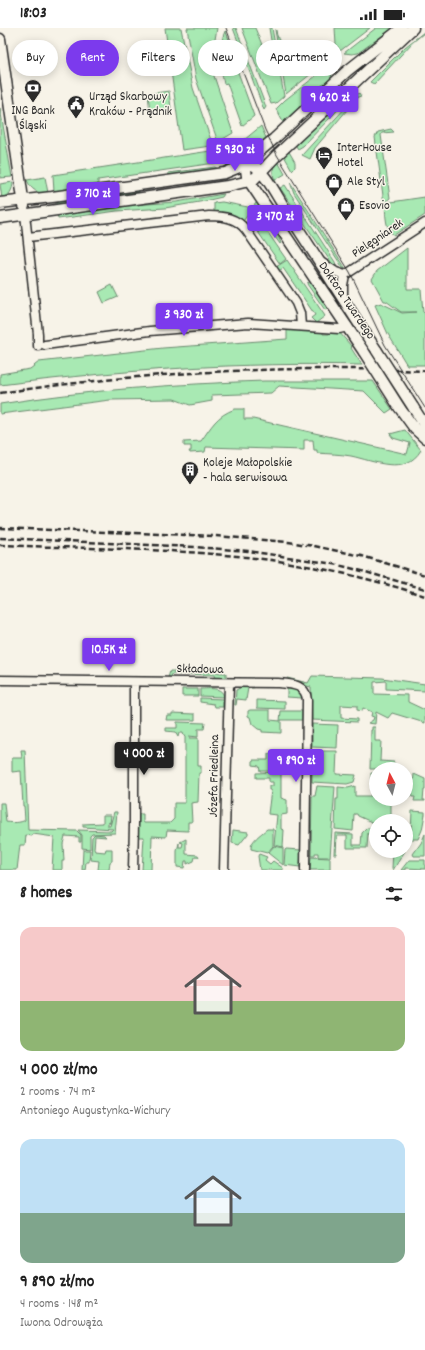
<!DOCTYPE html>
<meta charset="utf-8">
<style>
:root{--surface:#fff;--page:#f2f2f2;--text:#222;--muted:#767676;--accent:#7c3aed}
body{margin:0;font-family:Dekko,sans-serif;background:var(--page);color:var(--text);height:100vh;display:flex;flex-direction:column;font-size:15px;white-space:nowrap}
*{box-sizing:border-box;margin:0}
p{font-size:13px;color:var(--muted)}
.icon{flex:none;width:22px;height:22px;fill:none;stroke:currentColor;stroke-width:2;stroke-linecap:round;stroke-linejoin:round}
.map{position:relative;height:842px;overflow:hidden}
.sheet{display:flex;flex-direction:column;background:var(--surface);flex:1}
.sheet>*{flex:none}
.guide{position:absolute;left:12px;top:12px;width:401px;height:36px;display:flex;gap:8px}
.needle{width:26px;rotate:353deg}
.buttons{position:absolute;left:369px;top:734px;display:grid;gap:8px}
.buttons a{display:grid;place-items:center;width:44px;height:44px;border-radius:50%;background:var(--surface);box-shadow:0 2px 10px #0003;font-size:20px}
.price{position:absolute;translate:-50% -34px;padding:0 9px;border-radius:4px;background:var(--accent);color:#fff;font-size:13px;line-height:26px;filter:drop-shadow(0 1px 2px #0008)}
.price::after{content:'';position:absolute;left:50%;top:24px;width:12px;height:9px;margin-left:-6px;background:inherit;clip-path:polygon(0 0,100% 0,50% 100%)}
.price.current{background:#222;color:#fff}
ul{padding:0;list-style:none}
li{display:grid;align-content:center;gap:8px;height:212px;padding:0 20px}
li span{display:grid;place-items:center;height:124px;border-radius:12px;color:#555}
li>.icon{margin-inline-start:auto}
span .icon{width:72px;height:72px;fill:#fffc;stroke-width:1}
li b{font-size:17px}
h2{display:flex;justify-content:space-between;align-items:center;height:48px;padding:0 20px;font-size:17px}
.tag{padding:0 14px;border-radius:18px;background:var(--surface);box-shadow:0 2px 10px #0003;font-size:14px;line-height:36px}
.tag.current{background:var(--accent);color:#fff}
.status{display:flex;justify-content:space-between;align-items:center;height:28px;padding:0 20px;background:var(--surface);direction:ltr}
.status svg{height:11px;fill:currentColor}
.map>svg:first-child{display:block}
</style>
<div class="status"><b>18:03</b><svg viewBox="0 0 49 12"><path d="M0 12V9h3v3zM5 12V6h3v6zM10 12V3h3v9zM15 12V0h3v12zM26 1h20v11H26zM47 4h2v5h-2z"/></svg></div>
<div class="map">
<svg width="425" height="842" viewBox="0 0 425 842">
<rect width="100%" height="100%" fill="#f7f3e8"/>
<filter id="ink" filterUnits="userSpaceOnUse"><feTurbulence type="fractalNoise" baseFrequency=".025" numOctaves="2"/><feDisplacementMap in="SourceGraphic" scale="8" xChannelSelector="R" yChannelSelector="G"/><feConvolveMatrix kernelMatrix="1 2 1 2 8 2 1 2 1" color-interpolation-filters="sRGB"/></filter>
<g filter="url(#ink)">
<path fill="#a8e9b3" stroke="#6a8a6f" d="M165,0H181L193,60L212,115L211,118L182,122Z
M187,0H217L213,23L214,48L233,105L218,114L196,51Z
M233,0H236L266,79L264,82Z
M242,0H255L263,19L272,18L269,0H272L284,68L276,75L271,76Z
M335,0H370L340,23L336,17Z
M376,0H393L358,25L352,26L344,25Z
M275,2H276C277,15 287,21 289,31L291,30L299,41L313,36L314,37L321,33L326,34L286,66Z
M225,3L226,4L238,35L235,36L254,88L242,98L227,55L224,56C220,39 218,19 225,3Z
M424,4V5L413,14L374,56L370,54L405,19Z
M330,37L332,45L331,50L283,94L276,81L285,72Z
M169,63L171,81L150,84L148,66Z
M353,64H355L303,118L298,121L294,115L327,89Z
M359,65L361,68L358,69L315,120L310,131L302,127Z
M0,80L12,149L0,150Z
M261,98L266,110C259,116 252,121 244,112Z
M391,101L394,104L382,105L381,107L390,170L384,175L375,109L378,104Z
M236,114C241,127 241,133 227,139L222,123L224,120Z
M288,122L295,134V139L292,142L283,126Z
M210,123L213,125L216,133L215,135L98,152V156L90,159L54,164L53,147Z
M277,132L285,146L275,152C271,144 273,139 277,132Z
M215,139L218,141L180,147H168V145Z
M45,149L48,165C38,166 31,162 27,152Z
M13,154C13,162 9,168 2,171L0,156Z
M290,154L346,241L343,240L294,165Z
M285,157L335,234L337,240L333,237L280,160Z
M139,162V164L56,177V173Z
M224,166L222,169L205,173L165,180L117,183L58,191L57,186L119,178L176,174Z
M425,169V187L394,207C385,202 386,187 385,178L390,173L391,174Z
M222,174L248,179L251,183L243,193L231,187L214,184V175Z
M258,174L272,194L281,215L280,216L254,179L255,176Z
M254,186L262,196L286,231L280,236L256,201L252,204L246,196Z
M407,220V261H421L423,284L425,286V337H407L388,306L375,277L381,275L402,285L416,284H401L386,273H384L372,251L377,243Z
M287,232L325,288L316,295L311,290L315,287L283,240L279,243L276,239Z
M308,254L318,263L329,280L325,282L307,256Z
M112,257L118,269L104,275L99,264Z
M287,301L323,303V306H329L330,304H339L352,319L351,320L362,337C241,334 120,342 0,357V346L30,341L39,334L163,320L287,311Z
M264,353H373L392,381L386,385L364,363L279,358L271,365L212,367V373L190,377L174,371L110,372L0,386V376C87,362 176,356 264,353Z
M235,381H244V391H253L407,426L410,415L393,410L390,406L405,402L421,422C406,448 374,433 351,428C340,426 329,426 317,425V422H314L313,412H304V422L206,419L205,424L190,425L189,423H191V418H184V414L201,413C212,398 216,388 235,381Z
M170,643L226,645V649L225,652H215L214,647L172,646L171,650H168Z
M312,648L382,650L425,656V663L386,661V653L374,654V666L408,667V674L425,682V695L392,685L388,690L376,684L375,696L368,695L373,692L374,689L371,688L372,684L363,680L362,683L357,682V678L341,677V690L357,691V694L312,692L311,659L290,654L287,650L308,655Z
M242,659H254V660H248L246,672L237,671L236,677H235L236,662Z
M287,660L299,663L302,666V670L287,669Z
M182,661H198V668H182Z
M200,661C209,661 222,658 224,669L200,668Z
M200,670L223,671V679H215L214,676L200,674Z
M257,672L285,673V681L257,680Z
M250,682H270V692L280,693L281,683H302V692H281V705L262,704V702L258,701L252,696L250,689L248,688V683Z
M172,685L195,686V692H166L167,687H172Z
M177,694L205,695L204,701H198V709L189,708V710H198V738H201V745H199L198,774L191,775L192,794H188V803L167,802L166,809L152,808L151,842H142L144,809H138L139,786H143V793L144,795H170L174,791V775H185V709L184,708L183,705H179L178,709L175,704L166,703V700H177Z
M312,696L338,697L337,720L312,719Z
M372,699H375V713H381L380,733L394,734V740L374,741H370L371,702H372Z
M21,722H25L28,802L77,803L81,807V814H79V809L65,808L63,816L64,833H62V842H52L54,809L33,806L32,808L26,807L25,817H20L17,842H0V775H4L6,794C12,795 21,795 25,792L24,778H23L21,743L12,744V730H22Z
M312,723H337L336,746L356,747L354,754L347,756L312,754Z
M281,724H286V733H281V743H260L259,738L253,737V732H268V726H281Z
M279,744L281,745V770L287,772V786L281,787V801L284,802L283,819L274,817L277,787L268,786L271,762H269V758H273V754H269V750H256V745Z
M371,745H376V771H391V793H376V796L358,788L357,786H354L353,803L335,801L336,771H338V759L348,760L355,758V768H371Z
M414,746L425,751V762H424L423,772H425V773H414L415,769H412Z
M317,758L335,759L330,829H318V825H315V828H311L312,768H315Z
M412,783L425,784V786L422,802L418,811H410L409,815H406V806H411Z
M114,784H117L115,805L92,806L90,808V821L82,820V807L78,802L111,803L113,801L83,799V796L103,795V787H111L110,796V794L108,795V798H110Z
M367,800H376V805H368L367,820H347V807H337L336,826H334L335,805L353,806V817H361L362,805Z
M267,801H273V818L267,825L251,821C250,813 261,806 267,801Z
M233,802L248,804V806L239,817L232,815Z
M95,806L104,807L106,809L95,808L94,821L95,823L105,824L106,821H112V833L110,834L109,842H98L99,833L91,832L92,809Z
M425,806V828H414L413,826L421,815Z
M186,811V826L198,827L199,829H195L194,833L187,836V833H185L184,840L177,839V823L179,815V819H182L183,815L180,814Z
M274,818L283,820V837L268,825Z
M286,821L301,822L300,839L284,837L285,822Z
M83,822H90L89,834H86L85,842H82Z
M393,823H405L393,842L392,840Z
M259,826L267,829L265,832L270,836L273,833L283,840V842H260L258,828Z
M311,829L330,830V842H310Z
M409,832H425V841L406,840V842H401Z"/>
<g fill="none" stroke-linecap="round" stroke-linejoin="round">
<g stroke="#2b2b2b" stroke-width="11">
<path id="minor" d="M25,186L38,306V318
M28,209L209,188C224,188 237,190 246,202L296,275L300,285L301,298
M321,234L336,244L345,247
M343,271V257L345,247L425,195
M45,317L150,303L248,295L339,301L348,299
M0,652L278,655C291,656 306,656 307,672L305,842
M133,842L134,795V654
M224,842L229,655"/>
</g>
<g stroke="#2b2b2b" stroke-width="13">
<path id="tertiary" d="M0,11L24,178
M248,133C266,144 276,167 287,184C318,230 346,277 377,323
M248,133C246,141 245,146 249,153L364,324
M0,175L52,169L225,145L242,138L248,133L274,111L347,43L402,0
M0,190L228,158L249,153L254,151L277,127L413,0
M399,379L415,401L425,410
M413,379L425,398"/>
</g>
<use href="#minor" stroke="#f7f3e8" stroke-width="8"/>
<use href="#tertiary" stroke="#f7f3e8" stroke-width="10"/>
<path stroke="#2b2b2b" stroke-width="1" d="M226,0L265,102L277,127L350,244L385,317L425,380"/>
<path stroke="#2b2b2b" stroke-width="2.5" stroke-dasharray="6 3" stroke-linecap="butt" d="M0,365C141,344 283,337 425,343
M0,500L216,508L288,514L314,518L362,528L425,547
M0,510L195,519L248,523L334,536L362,543L425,561
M0,517C92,521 186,520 278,533C328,541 377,552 425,568"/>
<g stroke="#2b2b2b" stroke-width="13" stroke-linecap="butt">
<path id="tertiary-bridge" d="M377,323L413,379
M364,324L399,379"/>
</g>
<use href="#tertiary-bridge" stroke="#f7f3e8" stroke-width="10"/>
</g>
</g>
<defs>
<g id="bank-pin" transform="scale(0.9)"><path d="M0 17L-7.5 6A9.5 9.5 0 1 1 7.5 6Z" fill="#2b2b2b" stroke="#f7f3e8"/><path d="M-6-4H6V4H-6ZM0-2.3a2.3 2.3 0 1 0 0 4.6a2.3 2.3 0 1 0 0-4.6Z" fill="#fff"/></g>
<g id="civic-pin" transform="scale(0.9)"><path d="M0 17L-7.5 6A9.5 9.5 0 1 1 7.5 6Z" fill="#2b2b2b" stroke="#f7f3e8"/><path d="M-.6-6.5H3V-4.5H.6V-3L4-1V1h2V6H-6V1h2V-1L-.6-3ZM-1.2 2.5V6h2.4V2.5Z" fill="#fff"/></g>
<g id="hotel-pin" transform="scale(0.9)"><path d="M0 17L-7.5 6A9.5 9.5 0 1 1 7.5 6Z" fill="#2b2b2b" stroke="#f7f3e8"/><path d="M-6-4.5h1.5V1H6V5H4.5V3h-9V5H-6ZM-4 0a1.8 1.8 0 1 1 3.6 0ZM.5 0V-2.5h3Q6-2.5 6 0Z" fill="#fff"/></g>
<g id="shop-pin" transform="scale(0.9)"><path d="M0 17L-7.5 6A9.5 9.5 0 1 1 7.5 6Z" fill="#2b2b2b" stroke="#f7f3e8"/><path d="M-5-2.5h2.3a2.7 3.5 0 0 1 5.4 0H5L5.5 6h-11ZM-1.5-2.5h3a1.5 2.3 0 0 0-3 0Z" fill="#fff"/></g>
<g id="building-pin" transform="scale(0.9)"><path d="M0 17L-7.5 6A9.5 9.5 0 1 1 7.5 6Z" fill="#2b2b2b" stroke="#f7f3e8"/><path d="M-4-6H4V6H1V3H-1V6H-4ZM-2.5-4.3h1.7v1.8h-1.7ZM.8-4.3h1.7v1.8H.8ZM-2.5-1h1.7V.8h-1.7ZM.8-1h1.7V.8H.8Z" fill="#fff"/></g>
</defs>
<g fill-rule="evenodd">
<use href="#bank-pin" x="33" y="60"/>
<use href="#civic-pin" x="76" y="76"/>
<use href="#hotel-pin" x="324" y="127"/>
<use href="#shop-pin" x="334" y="154"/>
<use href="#shop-pin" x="346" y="178"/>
<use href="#building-pin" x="190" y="442"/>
</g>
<g text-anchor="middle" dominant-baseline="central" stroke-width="3" stroke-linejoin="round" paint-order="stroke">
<g font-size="13" fill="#2b2b2b" stroke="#f7f3e8" text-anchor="start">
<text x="89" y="69">Urząd Skarbowy<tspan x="89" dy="15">Kraków - Prądnik</tspan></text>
<text x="33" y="83" text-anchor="middle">ING Bank<tspan x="33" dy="15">Śląski</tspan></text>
<text x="337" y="120">InterHouse<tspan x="337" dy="15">Hotel</tspan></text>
<text x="347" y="154">Ale Styl</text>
<text x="359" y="178">Esovio</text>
<text x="203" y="435">Koleje Małopolskie<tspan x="203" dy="15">- hala serwisowa</tspan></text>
</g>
<g font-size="13" fill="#2b2b2b" stroke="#f7f3e8">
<text transform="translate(378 211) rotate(-34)">Pielęgniarek</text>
<text transform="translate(346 273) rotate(56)">Doktora Twardego</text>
<text transform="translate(200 642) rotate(1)">Składowa</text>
<text transform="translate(215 748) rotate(-89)">Józefa Friedleina</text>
</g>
</g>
</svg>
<div class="buttons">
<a><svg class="needle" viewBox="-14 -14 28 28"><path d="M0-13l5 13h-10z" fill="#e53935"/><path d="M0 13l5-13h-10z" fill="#767676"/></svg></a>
<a><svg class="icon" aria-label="locate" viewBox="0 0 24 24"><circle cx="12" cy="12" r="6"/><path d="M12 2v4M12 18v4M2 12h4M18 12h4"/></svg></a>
</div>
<b class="price" style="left:330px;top:92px">9 620 zł</b>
<b class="price" style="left:235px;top:144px">5 930 zł</b>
<b class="price" style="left:93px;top:188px">3 710 zł</b>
<b class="price" style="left:275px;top:211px">3 470 zł</b>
<b class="price" style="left:184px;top:309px">3 930 zł</b>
<b class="price" style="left:109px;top:644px">10.5K zł</b>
<b class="price current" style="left:144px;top:748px">4 000 zł</b>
<b class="price" style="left:296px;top:755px">9 890 zł</b>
<div class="guide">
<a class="tag">Buy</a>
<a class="tag current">Rent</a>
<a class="tag">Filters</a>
<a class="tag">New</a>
<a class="tag">Apartment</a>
</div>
</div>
<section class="sheet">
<h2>8 homes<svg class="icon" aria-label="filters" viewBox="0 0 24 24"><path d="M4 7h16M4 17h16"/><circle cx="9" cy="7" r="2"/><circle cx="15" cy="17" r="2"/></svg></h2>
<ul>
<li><span style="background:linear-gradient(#f6c9c9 60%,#8fb573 0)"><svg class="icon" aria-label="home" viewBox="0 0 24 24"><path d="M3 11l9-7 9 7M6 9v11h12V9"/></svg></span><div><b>4 000 zł/mo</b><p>2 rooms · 74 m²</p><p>Antoniego Augustynka-Wichury</p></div></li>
<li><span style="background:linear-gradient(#bfe0f5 60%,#7fa58c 0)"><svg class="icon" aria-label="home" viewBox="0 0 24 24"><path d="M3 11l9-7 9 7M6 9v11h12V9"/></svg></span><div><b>9 890 zł/mo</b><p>4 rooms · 148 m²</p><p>Iwona Odrowąża</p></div></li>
</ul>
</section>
